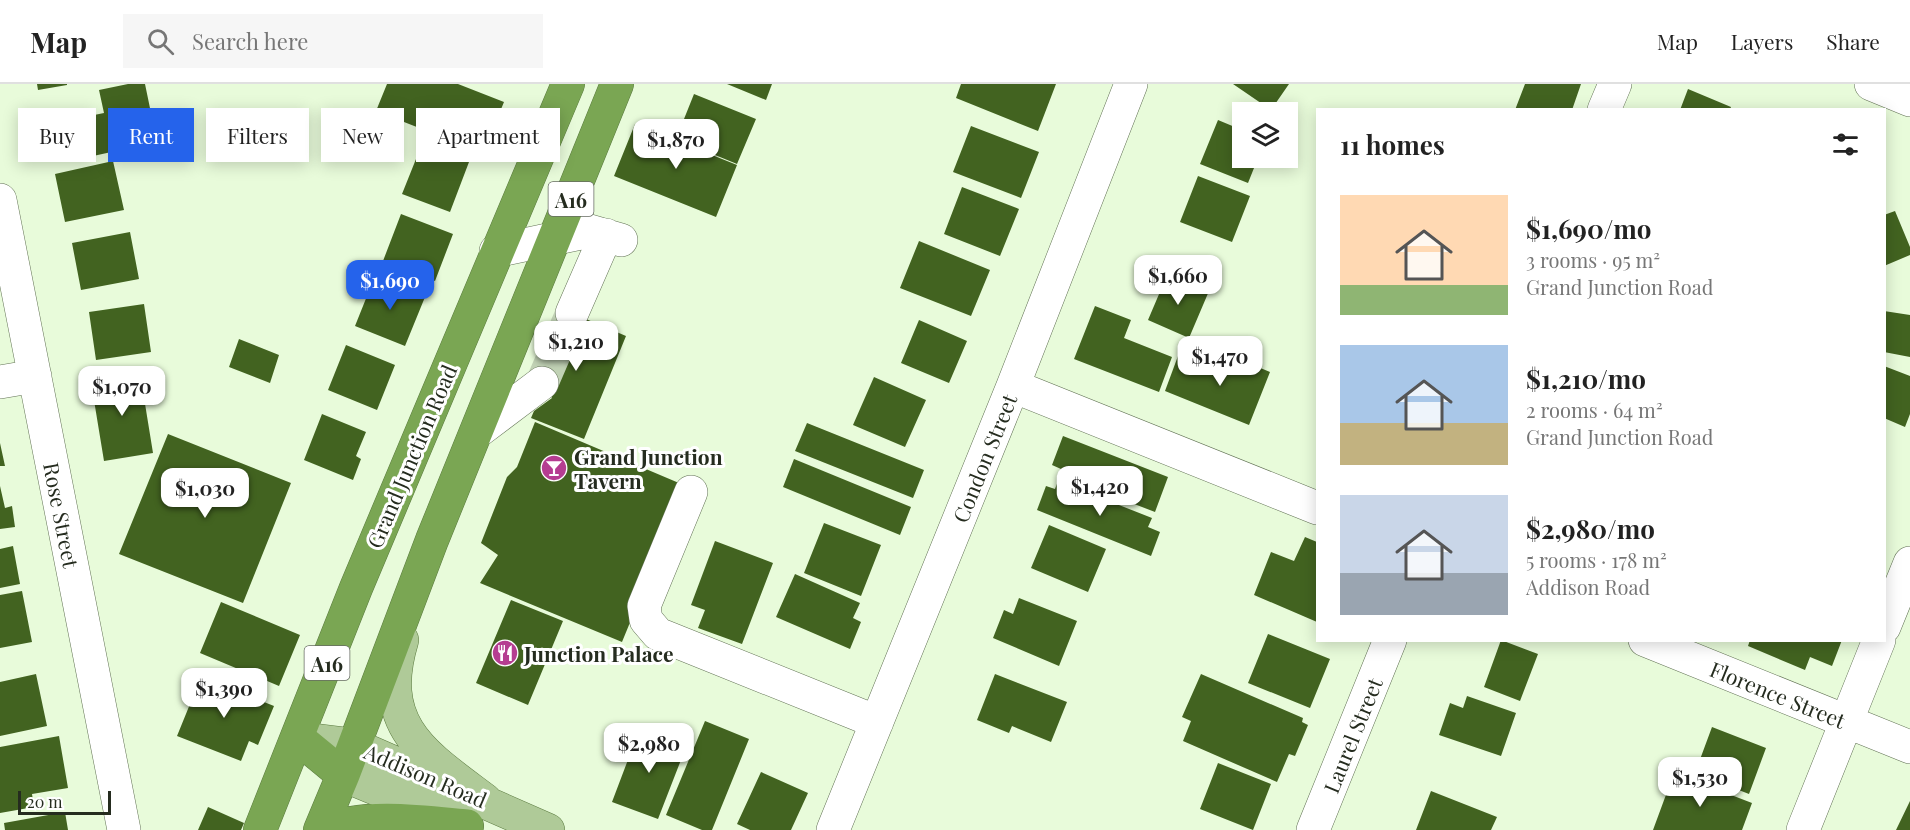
<!DOCTYPE html>
<meta charset="utf-8">
<style>
:root{--surface:#fff;--page:#f6f6f6;--text:#222;--muted:#767676;--line:#e0e0e0;--accent:#2563eb}
body{margin:0;font-family:"Playfair Display",serif;background:var(--page);color:var(--text);height:100vh;display:flex;flex-direction:column;font-size:22px;white-space:nowrap}
*{box-sizing:border-box;margin:0}
p{font-size:20px;color:var(--muted)}
.icon{flex:none;width:33px;height:33px;fill:none;stroke:currentColor;stroke-width:2;stroke-linecap:round;stroke-linejoin:round}
.map{position:relative;flex:1;overflow:hidden}
.drawer{position:absolute;left:1316px;top:24px;width:570px;height:534px;display:flex;flex-direction:column;background:var(--surface);border-radius:0px;box-shadow:0 3px 15px #0003}
.drawer>*{flex:none}
.top-card{position:absolute;left:18px;top:24px;width:570px;height:54px;display:flex;gap:12px}
.controls{position:absolute;left:1232px;top:18px;display:grid;gap:12px}
.controls a{display:grid;place-items:center;width:66px;height:66px;border-radius:0px;background:var(--surface);box-shadow:0 3px 15px #0003;font-size:30px}
.scale{position:absolute;left:18px;bottom:15px;width:93px;box-sizing:border-box;padding-left:6px;border:3px solid #252c1f;border-top:0;font-size:16px;line-height:21px;white-space:nowrap;color:#252c1f;-webkit-text-stroke:4px #fff;paint-order:stroke}
.price{position:absolute;translate:-50% -51px;padding:0 14px;border-radius:12px;background:#fff;color:#222;font-size:20px;line-height:39px;filter:drop-shadow(0 2px 3px #0008)}
.price::after{content:'';position:absolute;left:50%;top:36px;width:18px;height:14px;margin-left:-9px;background:inherit;clip-path:polygon(0 0,100% 0,50% 100%)}
.price.selected{background:var(--accent);color:#fff}
ul{padding:0;list-style:none}
li{display:flex;align-items:center;gap:18px;height:150px;padding:0 24px}
li span{display:grid;place-items:center;flex:none;width:168px;height:120px;border-radius:0px;color:#555}
li>.icon{margin-inline-start:auto}
span .icon{width:72px;height:72px;fill:#fffc;stroke-width:1}
li b{font-size:26px}
h2{display:flex;justify-content:space-between;align-items:center;height:72px;padding:0 24px;font-size:26px}
.chip{padding:0 21px;border-radius:0px;background:var(--surface);box-shadow:0 3px 15px #0003;font-size:21px;line-height:54px}
.chip.selected{background:var(--accent);color:#fff}
header{display:flex;align-items:center;gap:36px;box-sizing:border-box;height:84px;padding:0 30px;background:var(--surface);border-bottom:2px solid var(--line)}
header strong{font-size:28px}
nav{display:flex;gap:33px;margin-inline-start:auto;font-size:21px}
.search{width:420px;height:54px;background:var(--page);display:flex;align-items:center;gap:15px;box-sizing:border-box;padding:0 21px;border-radius:0px;color:var(--muted);font-size:22px}
.map>svg:first-child{display:block}
</style>
<header>
<strong>Map</strong>
<div class="search"><svg class="icon" aria-label="search" viewBox="0 0 24 24"><circle cx="10" cy="10" r="6"/><path d="M15 15l6 6"/></svg>Search here</div>
<nav><a>Map</a><a>Layers</a><a>Share</a></nav>
</header>
<div class="map">
<svg width="1910" height="746" viewBox="0 0 1910 746">
<rect width="100%" height="100%" fill="#e8fbda"/>
<path fill="#426320" d="M37,0H67V1L38,6Z
M128,0H145L157,58L84,74L82,64L61,68L55,39L104,29L99,6Z
M387,0H458L504,18L483,69L376,27Z
M727,0H772L766,16Z
M961,0H1056L1038,47L956,14Z
M1233,0H1289L1271,26Z
M1525,0H1581L1572,26H1515Z
M1688,5L1731,23L1730,26H1680Z
M694,10L756,35L737,80L676,55Z
M1218,36L1242,46V74H1258L1248,99L1200,80Z
M635,40L737,81L716,133L614,92Z
M971,42L1039,68L1021,114L953,88Z
M422,60L469,78L450,128L402,110Z
M113,77L124,126L65,138L55,90Z
M1198,92L1250,112L1232,158L1180,138Z
M962,103L1019,125L1000,172L944,150Z
M1895,127L1910,163V171L1884,182V131Z
M401,130L453,150L435,197L383,177Z
M130,148L139,195L81,206L72,159Z
M919,157L990,186L971,232L900,204Z
M1168,189L1209,207L1189,254L1148,236Z
M375,192L425,213L405,262L355,242Z
M144,220L151,268L96,276L89,228Z
M1095,222L1131,236L1124,254L1172,273L1159,308L1074,275Z
M560,224L626,252L584,355L531,334L534,327L552,314L534,288Z
M1884,227L1910,231V273L1884,268Z
M919,236L967,257L949,299L901,279Z
M239,255L279,271L270,299L229,283Z
M346,261L395,281L377,326L328,306Z
M1178,272L1227,291L1234,273L1270,288L1249,341L1165,307Z
M1884,282L1910,292V330L1905,343L1884,334Z
M140,289L153,369L104,377L91,298Z
M874,293L926,316L905,363L853,341Z
M322,330L366,348L356,372L361,375L353,396L304,376Z
M535,338L686,402L622,558L480,499L498,471L481,459L507,393L517,383Z
M807,339L924,386L913,414L795,367Z
M168,350L291,399L243,519L119,470Z
M1063,352L1168,393L1155,428L1059,391L1061,385L1052,381Z
M0,359L5,382H0Z
M794,375L911,423L900,451L783,403Z
M1058,397L1152,434L1148,443L1160,448L1151,472L1037,426L1046,402L1055,405Z
M0,402L5,424L12,422L15,443L0,445Z
M824,439L881,461L861,512L804,489Z
M1049,441L1106,465L1088,508L1031,484Z
M1305,453L1317,458V538L1254,511L1271,468L1294,477Z
M715,457L773,479L742,560L698,544L705,526L691,521Z
M13,462L20,500L0,504V465Z
M795,490L860,519L853,534L861,538L850,565L776,533Z
M22,507L32,558L0,564V511Z
M1019,514L1077,537L1059,582L993,554L1004,526L1013,530Z
M511,516L563,537L528,621L476,599Z
M221,518L300,551L279,602L200,569Z
M1268,550L1330,575L1310,624L1248,599Z
M1501,556L1538,570L1520,617L1484,603Z
M1750,556H1842L1832,582L1810,573L1805,586L1748,562Z
M36,590L47,642L0,652V598Z
M995,590L1067,618L1051,658L1012,642L1009,649L977,636Z
M1201,590L1303,634L1302,638L1308,641L1295,672L1289,670L1277,698L1183,657L1191,637L1182,633Z
M201,593L274,622L258,661L249,657L241,677L177,652Z
M1467,612L1516,629L1501,672L1439,651L1450,619L1463,624Z
M705,637L749,655L712,746H702L666,731Z
M1712,643L1766,664L1749,710L1695,689Z
M640,644L686,663L658,735L612,718Z
M59,652L68,704L32,710L34,723L0,729V663Z
M1218,679L1271,700L1253,746L1200,725Z
M761,688L808,709L791,746H750L737,740Z
M1674,689L1752,719L1742,746H1653Z
M1431,707L1497,733L1491,746H1416Z
M1910,717V746H1896Z
M208,723L244,739L241,746H198Z
M65,728L68,746H5L4,739Z"/>
<g fill="none" stroke-linecap="round" stroke-linejoin="round">
<path stroke="#c1d2b5" stroke-width="33" stroke-dasharray="33 16" stroke-linecap="butt" d="M542,299L572,229"/>
<g stroke="#627255" stroke-width="34">
<path id="minor" d="M1871,0L1910,16
M1604,26L1615,0
M0,116L124,746
M496,167L590,147L621,156
M572,229L606,151
M0,298L35,292
M1013,302L1317,424
M477,348L542,299
M691,408L644,522L646,536L658,550L877,638
M1884,543L1910,479
M1645,556L1910,663
M833,746L1013,302L1131,0
M1313,746L1390,556
M1803,746L1879,556"/>
</g>
<g stroke="#5c7b41" stroke-width="34">
<path id="major" d="M402,556C376,642 424,670 485,716
M298,654L354,661L548,746
M343,691L454,737"/>
</g>
<g stroke="#5c7b41" stroke-width="34">
<path id="highway" d="M298,654L343,691
M260,746L356,504L568,0
M320,746L343,691L432,456L617,0
M330,746C360,729 433,739 467,742"/>
</g>
<use href="#minor" stroke="#fff" stroke-width="33"/>
<use href="#major" stroke="#afca98" stroke-width="33"/>
<use href="#highway" stroke="#7aa653" stroke-width="33"/>
</g>
<defs>
<g id="bar-disc" transform="scale(1.35)"><circle r="9.5" fill="#b53d91" stroke="#fff"/><path d="M-6-5H6L.8 .8V4.5H3.5V6h-7V4.5H-.8V.8Z" fill="#fff"/></g>
<g id="restaurant-disc" transform="scale(1.35)"><circle r="9.5" fill="#b53d91" stroke="#fff"/><path d="M-5-6h1v4h1v-4h1v4h1v-4h1v5L-1.5 .5V6h-2V.5L-5-1ZM5-6V6H3V1.5H1.5Q1.5-4 5-6Z" fill="#fff"/></g>
</defs>
<g fill-rule="evenodd">
<use href="#bar-disc" x="554" y="384"/>
<use href="#restaurant-disc" x="505" y="569"/>
</g>
<g text-anchor="middle" dominant-baseline="central" stroke-width="6" stroke-linejoin="round" paint-order="stroke">
<g fill="#fff" stroke="#666b62" stroke-width="1.5">
<rect x="548.5" y="98" width="45" height="34" rx="4.5"/>
<rect x="304.5" y="562" width="45" height="34" rx="4.5"/>
</g>
<g font-size="20" font-weight="bold" fill="#252c1f">
<text x="571" y="115">A16</text>
<text x="327" y="579">A16</text>
</g>
<g font-size="21" fill="#252c1f" stroke="#fff">
<text transform="translate(411 372) rotate(-67)">Grand Junction Road</text>
<text transform="translate(984 374) rotate(-68)">Condon Street</text>
<text transform="translate(62 431) rotate(79)">Rose Street</text>
<text transform="translate(1778 610) rotate(22)">Florence Street</text>
<text transform="translate(1352 651) rotate(-68)">Laurel Street</text>
<text transform="translate(426 691) rotate(23)">Addison Road</text>
</g>
<g font-size="21" font-weight="bold" fill="#252c1f" stroke="#fff" text-anchor="start">
<text x="574" y="372">Grand Junction<tspan x="574" dy="24">Tavern</tspan></text>
<text x="524" y="569">Junction Palace</text>
</g>
</g>
</svg>
<div class="controls">
<a><svg class="icon" aria-label="layers" viewBox="0 0 24 24"><path d="M12 4l9 5-9 5-9-5zM3 14l9 5 9-5"/></svg></a>
</div>
<div class="scale">20 m</div>
<b class="price" style="left:676px;top:86px">$1,870</b>
<b class="price" style="left:1178px;top:222px">$1,660</b>
<b class="price selected" style="left:390px;top:227px">$1,690</b>
<b class="price" style="left:576px;top:288px">$1,210</b>
<b class="price" style="left:1220px;top:303px">$1,470</b>
<b class="price" style="left:122px;top:333px">$1,070</b>
<b class="price" style="left:1100px;top:433px">$1,420</b>
<b class="price" style="left:205px;top:435px">$1,030</b>
<b class="price" style="left:224px;top:635px">$1,390</b>
<b class="price" style="left:649px;top:690px">$2,980</b>
<b class="price" style="left:1700px;top:724px">$1,530</b>
<div class="top-card">
<a class="chip">Buy</a>
<a class="chip selected">Rent</a>
<a class="chip">Filters</a>
<a class="chip">New</a>
<a class="chip">Apartment</a>
</div>
<section class="drawer">
<h2>11 homes<svg class="icon" aria-label="filters" viewBox="0 0 24 24"><path d="M4 7h16M4 17h16"/><circle cx="9" cy="7" r="2"/><circle cx="15" cy="17" r="2"/></svg></h2>
<ul>
<li><span style="background:linear-gradient(#ffd9b3 75%,#8fb573 0)"><svg class="icon" aria-label="home" viewBox="0 0 24 24"><path d="M3 11l9-7 9 7M6 9v11h12V9"/></svg></span><div><b>$1,690/mo</b><p>3 rooms · 95 m²</p><p>Grand Junction Road</p></div></li>
<li><span style="background:linear-gradient(#a9c7e8 65%,#c2b280 0)"><svg class="icon" aria-label="home" viewBox="0 0 24 24"><path d="M3 11l9-7 9 7M6 9v11h12V9"/></svg></span><div><b>$1,210/mo</b><p>2 rooms · 64 m²</p><p>Grand Junction Road</p></div></li>
<li><span style="background:linear-gradient(#c9d6e8 65%,#9aa5b1 0)"><svg class="icon" aria-label="home" viewBox="0 0 24 24"><path d="M3 11l9-7 9 7M6 9v11h12V9"/></svg></span><div><b>$2,980/mo</b><p>5 rooms · 178 m²</p><p>Addison Road</p></div></li>
</ul>
</section>
</div>
